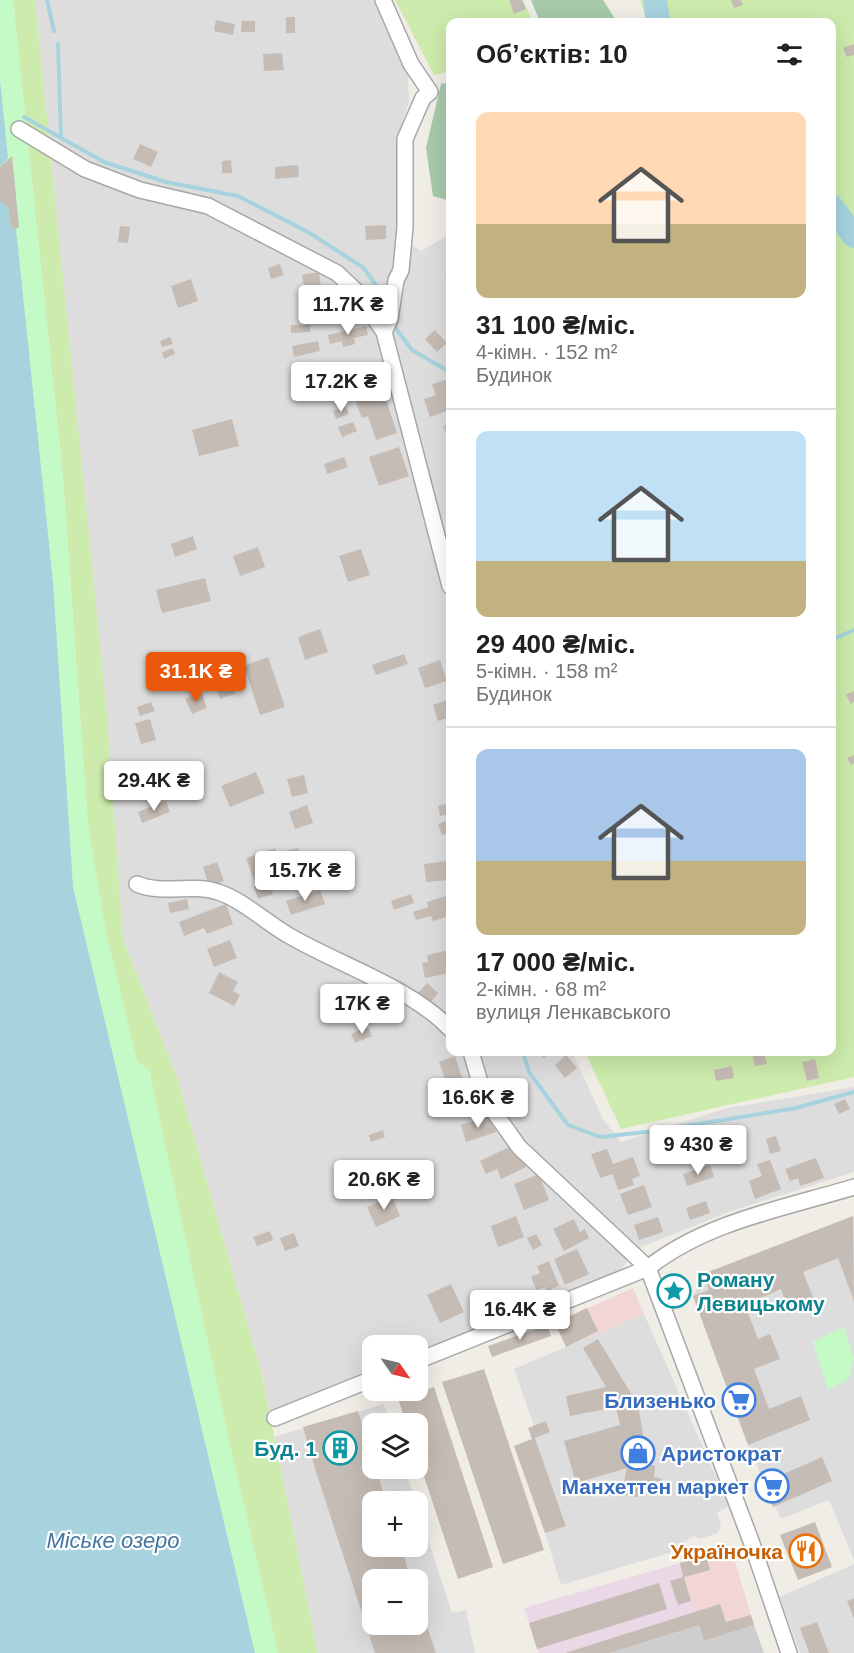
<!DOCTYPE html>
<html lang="uk">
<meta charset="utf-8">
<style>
:root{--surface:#fff;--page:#f6f6f6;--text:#202124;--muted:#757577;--line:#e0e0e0;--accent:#ea580c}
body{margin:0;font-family:Helvetica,sans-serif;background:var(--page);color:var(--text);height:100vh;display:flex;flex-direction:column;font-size:22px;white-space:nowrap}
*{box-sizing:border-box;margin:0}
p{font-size:20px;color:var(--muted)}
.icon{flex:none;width:33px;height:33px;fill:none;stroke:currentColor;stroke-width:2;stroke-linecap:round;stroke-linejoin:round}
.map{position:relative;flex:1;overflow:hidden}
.details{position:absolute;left:446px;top:18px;width:390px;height:1038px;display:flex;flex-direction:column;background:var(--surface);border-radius:12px;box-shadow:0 6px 24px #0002}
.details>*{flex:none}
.needle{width:39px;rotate:124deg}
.controls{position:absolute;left:362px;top:1335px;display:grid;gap:12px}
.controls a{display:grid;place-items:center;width:66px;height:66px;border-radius:12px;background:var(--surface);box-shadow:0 6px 24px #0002;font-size:30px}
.price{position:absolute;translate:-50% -51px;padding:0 14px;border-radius:6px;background:#fff;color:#222;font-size:20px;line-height:39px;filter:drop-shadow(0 2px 3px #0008)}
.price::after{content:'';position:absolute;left:50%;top:36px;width:18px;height:14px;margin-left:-9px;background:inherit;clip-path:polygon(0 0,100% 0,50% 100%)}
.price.selected{background:var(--accent);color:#fff}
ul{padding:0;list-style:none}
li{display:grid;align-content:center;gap:12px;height:318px;padding:0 30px}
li+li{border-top:2px solid var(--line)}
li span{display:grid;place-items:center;height:186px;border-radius:12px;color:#555}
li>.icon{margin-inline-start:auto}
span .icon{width:108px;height:108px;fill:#fffc;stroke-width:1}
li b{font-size:26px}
h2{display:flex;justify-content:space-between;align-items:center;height:72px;padding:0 30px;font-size:26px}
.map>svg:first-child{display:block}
</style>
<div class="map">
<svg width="854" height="1653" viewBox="0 0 854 1653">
<rect width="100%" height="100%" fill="#f0ede6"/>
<path fill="#dedddd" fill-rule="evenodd" d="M35,0H373L408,74L409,102L398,136L399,236L421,251L450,234V1052H572L603,1119L621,1142L727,1108L854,1087V1172L731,1211L639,1248L620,1270L523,1312L417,1351V1346H372V1369L270,1412L261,1371L177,1077L123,939L106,711Z
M854,1216V1560L829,1500L781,1519L748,1445L693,1296L703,1274Z
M644,1314L729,1506L717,1513L721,1526L718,1533L699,1539L694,1536L669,1553L561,1585L545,1533L566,1525L535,1438L550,1431L546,1421L534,1426L514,1369Z
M384,1404L390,1423L372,1424V1468L405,1469L416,1501L372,1502V1546H417V1505L452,1613L466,1610L475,1653H318L274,1437ZM372,1580H417V1624H372Z
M854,1564V1653H800L780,1597Z"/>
<path fill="#f1d6d5" d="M633,1288L644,1314L566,1347L555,1323Z
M731,1549L754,1625L704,1641L680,1563Z"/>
<path fill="#ead8e7" d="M680,1563L699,1625L610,1653H539L524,1608Z"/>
<path fill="#cecece" d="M699,1625L704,1641L754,1625L764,1653H610Z"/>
<path fill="#cdebac" d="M13,0H35L107,716L123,939L177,1077L261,1371L318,1653H278L229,1441L149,1070L137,1061L106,933L88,826L63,478Z
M395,0H523L533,22H450V71L434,75Z
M640,0H854V1077L621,1129L585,1052H831V22H648Z"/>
<path fill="#a7caab" d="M531,0H603L617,22H540Z
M450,82V201L433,196L426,148L441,84Z"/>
<path fill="#c3fac6" d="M0,0H13L63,478L88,826L106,933L137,1061L149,1070L229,1441L278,1653H0Z
M844,1327L854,1358L849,1379L828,1390L813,1342Z"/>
<path fill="#a6d3de" d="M0,80L8,158L0,167Z
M0,201L8,207L11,228L16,229L53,582L73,887L255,1653H0Z"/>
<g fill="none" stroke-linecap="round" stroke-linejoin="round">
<path stroke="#a6d3de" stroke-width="4" d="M47,0L54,31
M58,44L61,138
M24,117L104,162L166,182L238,196L308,232L364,268L377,287L386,309
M394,326L412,350L450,372
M831,640L854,630
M523,1052L529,1072L568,1125L600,1137L655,1131L796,1108L854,1092"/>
<path stroke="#a6d3de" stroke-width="24" d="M655,0L658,22
M831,206L854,236"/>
</g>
<path fill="#c5bcb5" d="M509,0H522L526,9L514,14Z
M731,0H741L743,5L734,8Z
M286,17H295V33H286Z
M216,20L235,24L233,35L214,31Z
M242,21H255V32H241Z
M854,44V55L847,57L843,48Z
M282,53L284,70L264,71L263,54Z
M140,144L158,152L151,167L133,159Z
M12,156L19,226L16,229L11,228L8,207L0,201V167Z
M231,160L232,173H222V161Z
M298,165L299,177L275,179V167Z
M386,225V239L366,240L365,226Z
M120,226L130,227L128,243L118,242Z
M280,264L284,275L271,279L268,268Z
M450,270V284L445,272Z
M319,272L322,295L306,297L302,275Z
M191,279L198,301L178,308L171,286Z
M291,325H310V332L291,333Z
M366,326L368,335L354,338L355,344L343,347L342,341L330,344L328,335Z
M435,330L447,343L437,352L425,339Z
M170,337L173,344L162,347L160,341Z
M318,341L320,351L294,357L292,346Z
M173,348L175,354L164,359L162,352Z
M342,378L345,387L303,400L300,390Z
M448,379L450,410L430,417L424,399L436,395L432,384Z
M352,386L356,394L336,402L333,394Z
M383,390L397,433L376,440L368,416L362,418L355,400Z
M346,407L349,414L336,419L333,411Z
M232,419L239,446L199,456L192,430Z
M353,422L357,431L342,437L338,427Z
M450,423V443L443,426Z
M399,447L409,476L379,486L369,457Z
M344,457L348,467L327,474L324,464Z
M193,536L197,549L175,557L171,544Z
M258,547L265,567L240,576L233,556Z
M361,549L370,575L348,582L339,556Z
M205,578L211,601L162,613L156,590Z
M320,629L328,652L305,660L298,637Z
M404,654L408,664L376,675L372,665Z
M268,657L285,707L260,715L244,666Z
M440,660L447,681L425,688L418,668Z
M232,683L235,694L220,699L216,687Z
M854,691V702L851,704L846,695Z
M201,692L207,708L192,714L185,699Z
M450,699V717L438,721L433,705Z
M151,702L155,711L140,716L137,707Z
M150,719L156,740L141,744L135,723Z
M854,755V763L851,765L847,758Z
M256,772L265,793L230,807L221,786Z
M304,775L308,793L292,797L287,779Z
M166,801L170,812L142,823L138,812Z
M450,802V814L440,816L438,806Z
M307,805L313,823L295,829L289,812Z
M450,819V833L442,835L438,824Z
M275,848L284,873L255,883L246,858Z
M298,848L303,867L291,870L286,851Z
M447,861L449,880L426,882L424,864Z
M217,862L224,881L209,886L203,867Z
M269,881L273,894L258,899L254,887Z
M320,890L325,904L291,915L286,901Z
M411,894L414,903L394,910L391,901Z
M449,895L450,916L433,921L431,916L416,920L413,912L428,907L427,902Z
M187,899L189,909L170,913L168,903Z
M226,904L233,924L207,934L204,928L184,936L179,922Z
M230,940L237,958L214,967L207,949Z
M449,950L450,973L425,978L422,963L428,962L427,955Z
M219,972L238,982L233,991L240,995L234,1006L209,993Z
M427,983L438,993L430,1003L418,993Z
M391,995L396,1007L368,1018L363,1006Z
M368,1027L372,1036L355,1043L351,1034Z
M540,1052H554L543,1058Z
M764,1052L767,1064L755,1066L752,1053Z
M566,1055L577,1068L565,1078L555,1065Z
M455,1056L464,1083L448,1088L439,1062Z
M815,1059L819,1078L807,1081L802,1062Z
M732,1066L734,1078L716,1081L714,1070Z
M845,1099L850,1109L839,1114L834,1104Z
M491,1115L496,1132L466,1142L461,1125Z
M383,1130L385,1137L371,1142L369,1135Z
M776,1136L781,1151L770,1154L766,1139Z
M515,1144L526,1167L501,1179L497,1169L486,1174L480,1161Z
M736,1145L738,1150L730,1153L728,1148Z
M607,1149L613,1164L633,1157L640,1176L632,1179L634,1185L618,1190L613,1174L600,1178L591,1154Z
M816,1158L824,1178L800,1186L798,1178L790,1181L785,1169Z
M770,1160L781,1189L755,1199L749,1181L762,1176L757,1164Z
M710,1165L714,1177L687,1186L683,1174Z
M539,1174L549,1200L524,1210L514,1184Z
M644,1185L652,1207L628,1215L620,1194Z
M392,1196L400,1216L376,1227L367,1207Z
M706,1201L710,1213L690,1220L686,1208Z
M516,1216L524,1237L498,1247L491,1226Z
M853,1216L854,1301L838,1258L803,1272L815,1302L789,1311L781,1289L745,1305L758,1339L770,1334L780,1359L754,1369L769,1409L801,1396L810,1420L748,1445L693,1296L709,1290L703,1274Z
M658,1217L663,1232L639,1240L634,1225Z
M574,1219L580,1232L585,1229L589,1238L564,1251L553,1229Z
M270,1231L273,1240L257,1246L253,1237Z
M294,1233L299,1246L285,1251L280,1238Z
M536,1234L542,1245L533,1250L527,1238Z
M577,1249L589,1274L565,1285L554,1259Z
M549,1261L559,1286L547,1291L545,1287L536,1290L531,1277L540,1273L537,1266Z
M451,1284L464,1312L440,1323L427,1295Z
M587,1308L598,1331L566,1347L555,1323Z
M547,1325L551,1336L492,1357L488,1346Z
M598,1339L638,1405L648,1463L655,1466L654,1477L662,1479L658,1492L639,1489L638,1497L621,1495L627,1468L576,1483L564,1441L620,1425L616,1407L570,1416L566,1396L606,1387L583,1348Z
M484,1369L544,1550L503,1564L442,1382Z
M434,1387L493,1567L458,1579L417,1455V1424H407L398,1399Z
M358,1411L372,1455V1468H376L386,1502H372V1546H401L411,1580H372V1624H417L418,1599L436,1653H375L317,1475L303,1427Z
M546,1421L550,1432L535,1438L566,1526L545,1533L514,1446L532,1439L528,1428Z
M822,1457L832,1481L773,1507L763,1483Z
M815,1522L832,1567L798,1580L780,1535Z
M706,1555L710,1570L684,1577L691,1601L678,1605L670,1581L683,1577L680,1563Z
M659,1583L667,1609L537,1649L529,1623Z
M854,1598V1619L847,1601Z
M720,1604L726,1622L751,1615L754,1625L704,1641L699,1625L610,1653H565Z
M817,1622L829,1653H809L800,1628Z"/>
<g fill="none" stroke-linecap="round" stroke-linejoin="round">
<g stroke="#a7a7a7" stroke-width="18">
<path id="minor" d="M383,0L411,64L430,92L423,98L405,139V227L401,270L396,280L390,319L384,332
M19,129L85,169L140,190L208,206L337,273L355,290L384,332L450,586
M137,884C163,895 192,883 218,892C241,899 267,923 288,935C337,964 412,988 450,1029
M471,1052L485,1099L519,1147L648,1268L751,1541L789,1653
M417,1361L648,1268C705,1222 785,1208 854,1187
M275,1418L372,1379"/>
</g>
<use href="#minor" stroke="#fff" stroke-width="15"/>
</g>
<defs>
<g id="sight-ring" transform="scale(1.725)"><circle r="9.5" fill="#fff" stroke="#0f9aa8" stroke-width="1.5"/><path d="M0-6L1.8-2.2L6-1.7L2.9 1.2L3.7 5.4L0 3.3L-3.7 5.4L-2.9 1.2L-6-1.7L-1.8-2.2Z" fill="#0f9aa8"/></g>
<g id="supermarket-ring" transform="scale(1.725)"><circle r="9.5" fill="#fff" stroke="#3f7fe0" stroke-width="1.5"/><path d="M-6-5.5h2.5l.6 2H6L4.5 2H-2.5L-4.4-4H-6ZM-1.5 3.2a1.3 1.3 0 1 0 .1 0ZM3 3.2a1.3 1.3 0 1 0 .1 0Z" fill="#3f7fe0"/></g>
<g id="building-ring" transform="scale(1.725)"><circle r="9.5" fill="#fff" stroke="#0f9aa8" stroke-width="1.5"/><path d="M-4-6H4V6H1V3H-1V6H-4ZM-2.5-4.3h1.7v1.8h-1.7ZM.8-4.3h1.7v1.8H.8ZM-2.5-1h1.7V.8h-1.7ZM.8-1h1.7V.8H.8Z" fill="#0f9aa8"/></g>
<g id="shop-ring" transform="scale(1.725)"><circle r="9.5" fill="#fff" stroke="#3f7fe0" stroke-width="1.5"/><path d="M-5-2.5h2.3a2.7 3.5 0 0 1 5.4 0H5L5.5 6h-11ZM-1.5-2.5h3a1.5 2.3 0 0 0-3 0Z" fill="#3f7fe0"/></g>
<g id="restaurant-ring" transform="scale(1.725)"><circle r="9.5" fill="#fff" stroke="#e8710a" stroke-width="1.5"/><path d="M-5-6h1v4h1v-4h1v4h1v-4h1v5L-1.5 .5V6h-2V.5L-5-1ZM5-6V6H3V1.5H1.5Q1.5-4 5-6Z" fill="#e8710a"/></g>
</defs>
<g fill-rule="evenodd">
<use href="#sight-ring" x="674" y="1291"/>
<use href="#supermarket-ring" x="739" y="1400"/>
<use href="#building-ring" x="340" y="1448"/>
<use href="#shop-ring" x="638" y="1453"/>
<use href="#supermarket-ring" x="772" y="1486"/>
<use href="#restaurant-ring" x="806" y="1551"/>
</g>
<g text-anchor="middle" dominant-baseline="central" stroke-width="4.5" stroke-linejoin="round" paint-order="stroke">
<g font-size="21" font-weight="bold" fill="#0d838f" stroke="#fff" text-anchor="start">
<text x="697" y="1279">Роману<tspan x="697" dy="24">Левицькому</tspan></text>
<text x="317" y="1448" text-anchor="end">Буд. 1</text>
</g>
<g font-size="21" font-weight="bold" fill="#366cbe" stroke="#fff" text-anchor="end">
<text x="716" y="1400">Близенько</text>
<text x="661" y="1453" text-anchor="start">Аристократ</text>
<text x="749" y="1486">Манхеттен маркет</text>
</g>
<g font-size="21" font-weight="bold" fill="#c56008" stroke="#fff" text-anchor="end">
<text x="783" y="1551">Україночка</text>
</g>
<g font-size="22" font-style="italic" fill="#4476a1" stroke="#fff">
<text x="113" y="1540">Міське озеро</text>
</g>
</g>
</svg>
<div class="controls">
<a><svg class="needle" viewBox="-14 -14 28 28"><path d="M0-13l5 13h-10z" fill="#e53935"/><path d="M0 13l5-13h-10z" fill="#757577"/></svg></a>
<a><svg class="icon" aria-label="layers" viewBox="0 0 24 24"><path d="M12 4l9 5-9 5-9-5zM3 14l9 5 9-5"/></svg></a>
<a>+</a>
<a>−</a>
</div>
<b class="price" style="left:348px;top:336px">11.7K ₴</b>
<b class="price" style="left:341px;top:413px">17.2K ₴</b>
<b class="price selected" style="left:196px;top:703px">31.1K ₴</b>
<b class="price" style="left:154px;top:812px">29.4K ₴</b>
<b class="price" style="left:305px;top:902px">15.7K ₴</b>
<b class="price" style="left:362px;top:1035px">17K ₴</b>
<b class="price" style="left:478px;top:1129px">16.6K ₴</b>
<b class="price" style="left:698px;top:1176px">9 430 ₴</b>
<b class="price" style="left:384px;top:1211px">20.6K ₴</b>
<b class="price" style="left:520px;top:1341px">16.4K ₴</b>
<section class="details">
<h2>Об’єктів: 10<svg class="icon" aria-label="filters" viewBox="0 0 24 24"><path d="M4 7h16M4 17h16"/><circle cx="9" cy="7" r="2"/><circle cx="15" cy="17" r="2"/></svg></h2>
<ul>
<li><span style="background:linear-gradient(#ffd9b3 60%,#c2b280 0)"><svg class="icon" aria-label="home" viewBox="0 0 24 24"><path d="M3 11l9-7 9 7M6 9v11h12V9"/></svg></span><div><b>31 100 ₴/міс.</b><p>4-кімн. · 152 m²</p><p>Будинок</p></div></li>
<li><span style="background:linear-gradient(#bfe0f5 70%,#c2b280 0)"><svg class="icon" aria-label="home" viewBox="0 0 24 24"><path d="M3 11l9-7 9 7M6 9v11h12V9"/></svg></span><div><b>29 400 ₴/міс.</b><p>5-кімн. · 158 m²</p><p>Будинок</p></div></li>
<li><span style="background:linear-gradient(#a9c7e8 60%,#c2b280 0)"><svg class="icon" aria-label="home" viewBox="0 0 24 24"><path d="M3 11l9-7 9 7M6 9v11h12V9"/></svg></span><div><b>17 000 ₴/міс.</b><p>2-кімн. · 68 m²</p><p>вулиця Ленкавського</p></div></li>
</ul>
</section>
</div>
